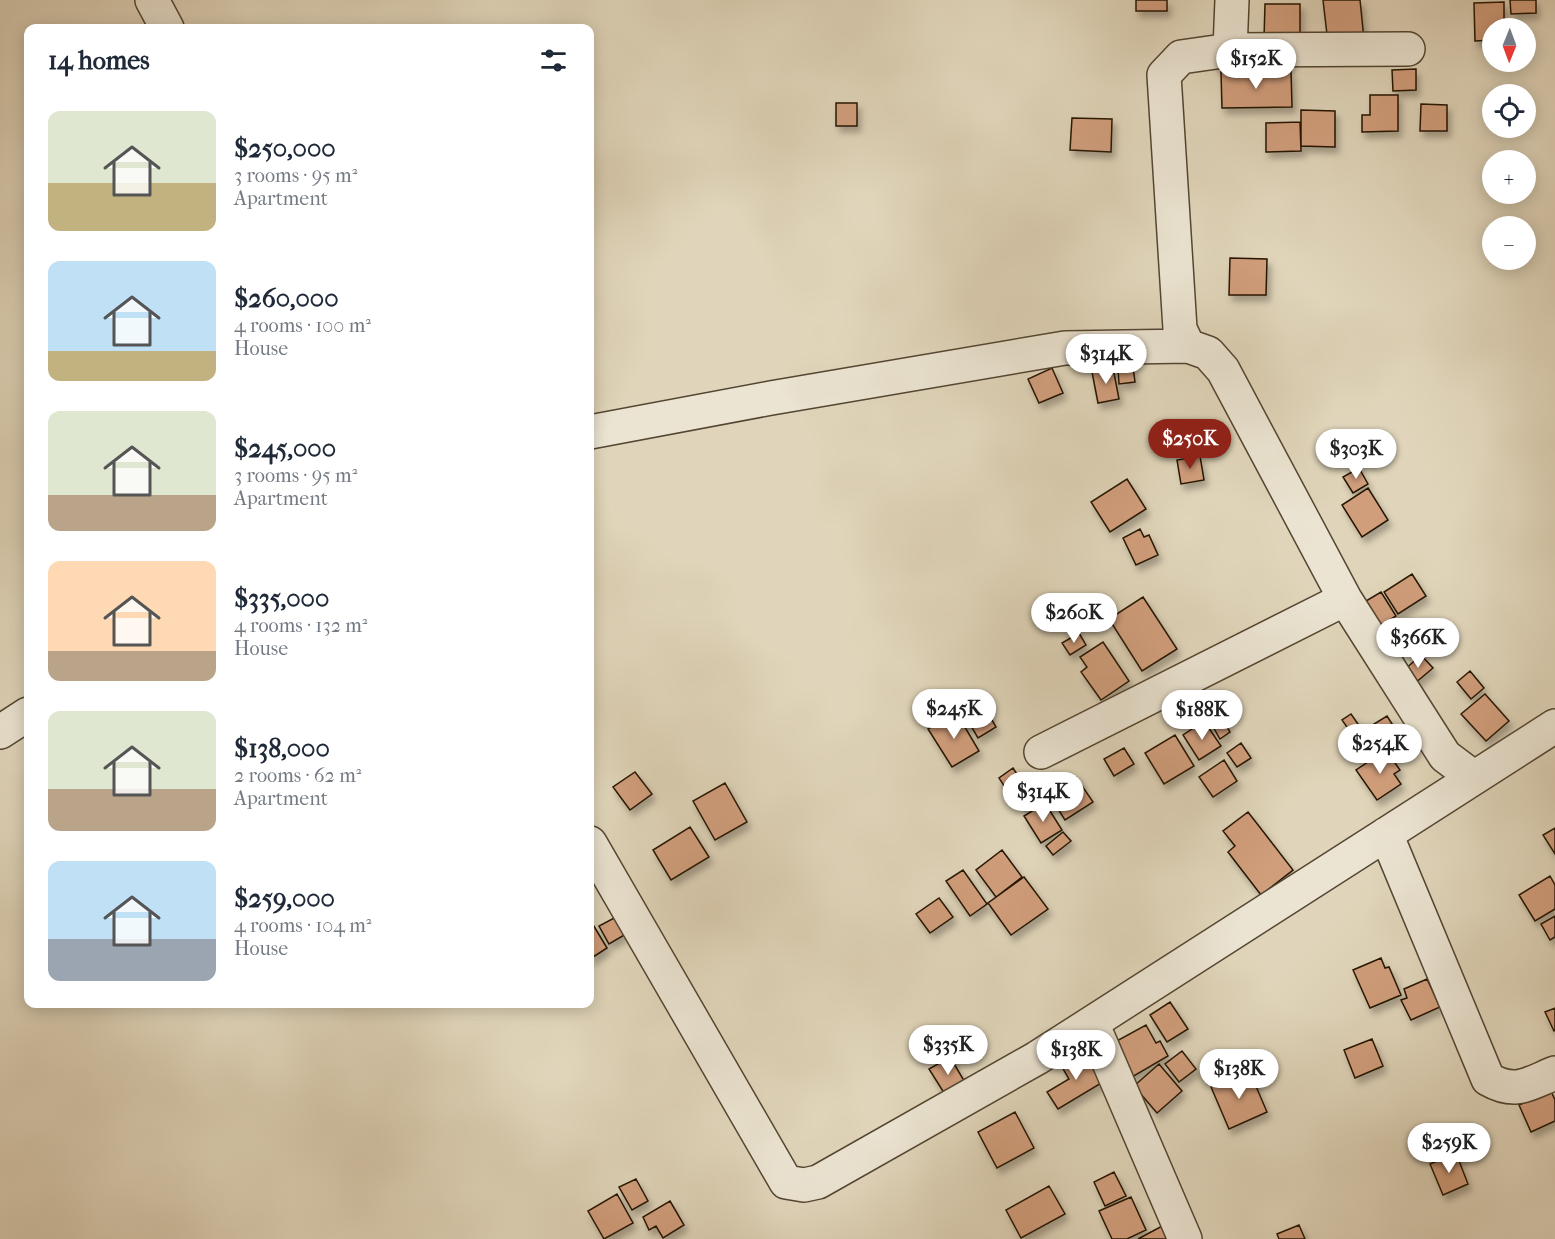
<!DOCTYPE html>
<meta charset="utf-8">
<style>
:root{--surface:#fff;--page:#f6f6f7;--text:#1f2937;--muted:#747a83;--accent:#8f2418}
body{margin:0;font-family:"IM FELL French Canon",serif;background:var(--page);color:var(--text);height:100vh;display:flex;flex-direction:column;font-size:22px;white-space:nowrap}
*{box-sizing:border-box;margin:0}
p{font-size:20px;color:var(--muted)}
.icon{flex:none;width:33px;height:33px;fill:none;stroke:currentColor;stroke-width:2;stroke-linecap:round;stroke-linejoin:round}
.map{position:relative;flex:1;overflow:hidden}
.drawer{position:absolute;left:24px;top:24px;width:570px;height:984px;display:flex;flex-direction:column;background:var(--surface);border-radius:12px;box-shadow:0 3px 15px #0003}
.drawer>*{flex:none}
.needle{width:39px;rotate:181deg}
.tools{position:absolute;left:1482px;top:18px;display:grid;gap:12px}
.tools a{display:grid;place-items:center;width:54px;height:54px;border-radius:50%;background:var(--surface);box-shadow:0 3px 15px #0003;font-size:30px}
.price{position:absolute;translate:-50% -51px;padding:0 14px;border-radius:21px;background:#fff;color:#222;font-size:20px;line-height:39px;filter:drop-shadow(0 2px 3px #0008)}
.price::after{content:'';position:absolute;left:50%;top:36px;width:18px;height:14px;margin-left:-9px;background:inherit;clip-path:polygon(0 0,100% 0,50% 100%)}
.price.active{background:var(--accent);color:#fff}
ul{padding:0;list-style:none}
li{display:flex;align-items:center;gap:18px;height:150px;padding:0 24px}
li span{display:grid;place-items:center;flex:none;width:168px;height:120px;border-radius:12px;color:#555}
li>.icon{margin-inline-start:auto}
span .icon{width:72px;height:72px;fill:#fffc;stroke-width:1}
li b{font-size:26px}
h2{display:flex;justify-content:space-between;align-items:center;height:72px;padding:0 24px;font-size:26px}
.map>svg:first-child{display:block}
</style>
<div class="map">
<svg width="1555" height="1239" viewBox="0 0 1555 1239">
<defs>
<filter id="shadow"><feDropShadow dx="3.5" dy="6" stdDeviation="3" flood-color="#0004"/></filter>
</defs>
<rect width="100%" height="100%" fill="#e0d5ba"/>
<filter id="stains"><feTurbulence type="fractalNoise" baseFrequency=".00333" numOctaves="4"/><feColorMatrix values="0 0 0 0 .2 0 0 0 0 .09 0 0 0 0 .02 0 0 0 .5 -.17"/></filter>
<radialGradient id="worn" r=".72"><stop offset=".6" stop-color="#630" stop-opacity="0"/><stop offset="1" stop-color="#630" stop-opacity=".3"/></radialGradient>
<path fill="#d19e7b" stroke="#261605" stroke-width="1.5" filter="url(#shadow)" d="M1136,0H1167V11H1136Z
M1323,0H1360L1364,39L1328,43Z
M1510,0H1536V13L1511,14Z
M1504,2V28H1492V40L1475,41L1474,3Z
M1265,4H1300V39H1264Z
M1416,69V90L1393,91L1392,70Z
M1291,71L1292,107L1222,108L1221,72Z
M1370,95H1398V131L1362,132V115H1370Z
M836,103H857V126H836Z
M1421,104L1447,105V131H1420Z
M1301,110L1335,111V147L1301,146Z
M1072,118L1112,119L1111,152L1070,150Z
M1300,122L1301,151L1266,152V123Z
M1230,258L1267,259L1266,295H1229Z
M1133,367L1135,382L1119,384L1118,369Z
M1052,368L1063,393L1039,403L1028,379Z
M1113,368L1119,399L1098,403L1092,372Z
M1200,456L1204,480L1181,484L1177,460Z
M1359,468L1368,484L1353,493L1343,477Z
M1127,479L1146,509L1110,532L1091,502Z
M1368,488L1388,520L1362,537L1342,505Z
M1140,529L1144,537L1149,535L1158,555L1136,565L1123,538Z
M1412,574L1426,596L1398,614L1384,592Z
M1381,592L1396,616L1377,628L1361,604Z
M1143,597L1177,649L1142,671L1109,619Z
M1079,633L1086,645L1070,655L1062,643Z
M1103,642L1129,681L1101,700L1081,672L1087,667L1080,657Z
M1421,655L1433,668L1414,684L1403,671Z
M1470,671L1484,688L1471,699L1457,682Z
M1485,694L1509,721L1486,741L1461,714Z
M982,703L996,727L978,738L964,714Z
M956,712L979,751L952,767L928,729Z
M1351,714L1358,724L1349,730L1342,720Z
M1387,716L1394,727L1381,735L1374,724Z
M1222,719L1230,732L1220,739L1212,725Z
M1204,721L1221,746L1199,760L1183,735Z
M1175,735L1194,766L1164,784L1145,753Z
M1241,743L1251,758L1237,767L1227,753Z
M1124,748L1134,764L1114,776L1104,759Z
M1386,750L1400,770L1394,774L1401,784L1377,800L1356,770Z
M1224,760L1237,781L1213,797L1199,777Z
M1013,768L1022,782L1008,792L999,778Z
M635,772L652,794L630,810L613,787Z
M1076,777L1093,802L1065,820L1049,795Z
M1032,782L1042,799L1026,809L1015,793Z
M725,783L747,822L715,840L693,801Z
M1045,803L1062,830L1041,843L1024,816Z
M1248,812L1293,870L1261,895L1228,852L1235,846L1223,831Z
M690,827L709,857L671,880L653,850Z
M1555,828V854L1543,835Z
M1063,832L1071,841L1053,855L1046,846Z
M1002,850L1022,877L996,897L976,870Z
M963,870L987,904L970,916L946,881Z
M1550,876L1555,885V909L1535,921L1519,895Z
M1024,877L1048,909L1011,935L988,903Z
M939,898L953,917L930,933L916,914Z
M1555,916V937L1550,940L1541,924Z
M616,917L626,934L609,944L599,926Z
M592,923L607,948L590,959V925Z
M1381,958L1385,968L1389,967L1401,995L1370,1008L1353,970Z
M1427,979L1440,1007L1411,1020L1401,1000L1407,998L1404,989Z
M1170,1002L1188,1029L1167,1042L1150,1015Z
M1555,1008V1030L1554,1031L1545,1012Z
M1146,1025L1156,1043L1160,1041L1168,1056L1132,1077L1113,1043Z
M1372,1039L1383,1066L1355,1078L1344,1050Z
M1182,1051L1196,1069L1179,1082L1165,1064Z
M1085,1053L1103,1082L1058,1109L1047,1092L1069,1079L1062,1067Z
M950,1057L966,1084L946,1096L929,1069Z
M1159,1064L1182,1091L1157,1113L1134,1086Z
M1249,1070L1267,1112L1229,1129L1211,1087Z
M1551,1091L1555,1100V1121L1531,1132L1519,1105Z
M1015,1112L1034,1148L997,1168L978,1132Z
M1456,1153L1468,1184L1443,1195L1430,1164Z
M1114,1172L1126,1196L1105,1206L1094,1182Z
M636,1179L648,1201L632,1210L619,1187Z
M1049,1186L1065,1214L1021,1238L1006,1210Z
M617,1194L633,1223L604,1239L588,1211Z
M1131,1197L1146,1230L1127,1239H1112L1099,1211Z
M670,1201L684,1225L663,1238L656,1226L649,1230L643,1217Z
M1164,1225L1172,1239H1138Z
M1299,1225L1305,1239H1279L1277,1234Z"/>
<g fill="none" stroke-linecap="round" stroke-linejoin="round">
<g stroke="#544632" stroke-width="36">
<path id="street" d="M152,0L167,28
M1408,49L1230,50L1181,57L1164,75L1180,329L1188,346L1208,353L1223,370L1345,599L1445,756L1473,777
M1230,50L1232,0
M590,432L771,398L1065,348L1188,346
M0,732L28,714
M1041,752L1345,599
M1386,834L1488,1079C1516,1095 1528,1084 1555,1073
M590,843L786,1182L804,1185L818,1182L1037,1058L1555,726
M1092,1023L1185,1239"/>
</g>
<use href="#street" stroke="#ebe4d2" stroke-width="33"/>
</g>
<rect width="100%" height="100%" filter="url(#stains)"/>
<rect width="100%" height="100%" fill="url(#worn)"/>
</svg>
<div class="tools">
<a><svg class="needle" viewBox="-14 -14 28 28"><path d="M0-13l5 13h-10z" fill="#e53935"/><path d="M0 13l5-13h-10z" fill="#747a83"/></svg></a>
<a><svg class="icon" aria-label="locate" viewBox="0 0 24 24"><circle cx="12" cy="12" r="6"/><path d="M12 2v4M12 18v4M2 12h4M18 12h4"/></svg></a>
<a>+</a>
<a>−</a>
</div>
<b class="price" style="left:1256px;top:90px">$152K</b>
<b class="price" style="left:1106px;top:385px">$314K</b>
<b class="price active" style="left:1190px;top:470px">$250K</b>
<b class="price" style="left:1356px;top:480px">$303K</b>
<b class="price" style="left:1074px;top:644px">$260K</b>
<b class="price" style="left:1418px;top:669px">$366K</b>
<b class="price" style="left:954px;top:740px">$245K</b>
<b class="price" style="left:1202px;top:741px">$188K</b>
<b class="price" style="left:1380px;top:775px">$254K</b>
<b class="price" style="left:1043px;top:823px">$314K</b>
<b class="price" style="left:948px;top:1076px">$335K</b>
<b class="price" style="left:1076px;top:1081px">$138K</b>
<b class="price" style="left:1239px;top:1100px">$138K</b>
<b class="price" style="left:1449px;top:1174px">$259K</b>
<section class="drawer">
<h2>14 homes<svg class="icon" aria-label="filters" viewBox="0 0 24 24"><path d="M4 7h16M4 17h16"/><circle cx="9" cy="7" r="2"/><circle cx="15" cy="17" r="2"/></svg></h2>
<ul>
<li><span style="background:linear-gradient(#dfe7d0 60%,#c2b280 0)"><svg class="icon" aria-label="home" viewBox="0 0 24 24"><path d="M3 11l9-7 9 7M6 9v11h12V9"/></svg></span><div><b>$250,000</b><p>3 rooms · 95 m²</p><p>Apartment</p></div></li>
<li><span style="background:linear-gradient(#bfe0f5 75%,#c2b280 0)"><svg class="icon" aria-label="home" viewBox="0 0 24 24"><path d="M3 11l9-7 9 7M6 9v11h12V9"/></svg></span><div><b>$260,000</b><p>4 rooms · 100 m²</p><p>House</p></div></li>
<li><span style="background:linear-gradient(#dfe7d0 70%,#b9a48a 0)"><svg class="icon" aria-label="home" viewBox="0 0 24 24"><path d="M3 11l9-7 9 7M6 9v11h12V9"/></svg></span><div><b>$245,000</b><p>3 rooms · 95 m²</p><p>Apartment</p></div></li>
<li><span style="background:linear-gradient(#ffd9b3 75%,#b9a48a 0)"><svg class="icon" aria-label="home" viewBox="0 0 24 24"><path d="M3 11l9-7 9 7M6 9v11h12V9"/></svg></span><div><b>$335,000</b><p>4 rooms · 132 m²</p><p>House</p></div></li>
<li><span style="background:linear-gradient(#dfe7d0 65%,#b9a48a 0)"><svg class="icon" aria-label="home" viewBox="0 0 24 24"><path d="M3 11l9-7 9 7M6 9v11h12V9"/></svg></span><div><b>$138,000</b><p>2 rooms · 62 m²</p><p>Apartment</p></div></li>
<li><span style="background:linear-gradient(#bfe0f5 65%,#9aa5b1 0)"><svg class="icon" aria-label="home" viewBox="0 0 24 24"><path d="M3 11l9-7 9 7M6 9v11h12V9"/></svg></span><div><b>$259,000</b><p>4 rooms · 104 m²</p><p>House</p></div></li>
</ul>
</section>
</div>
